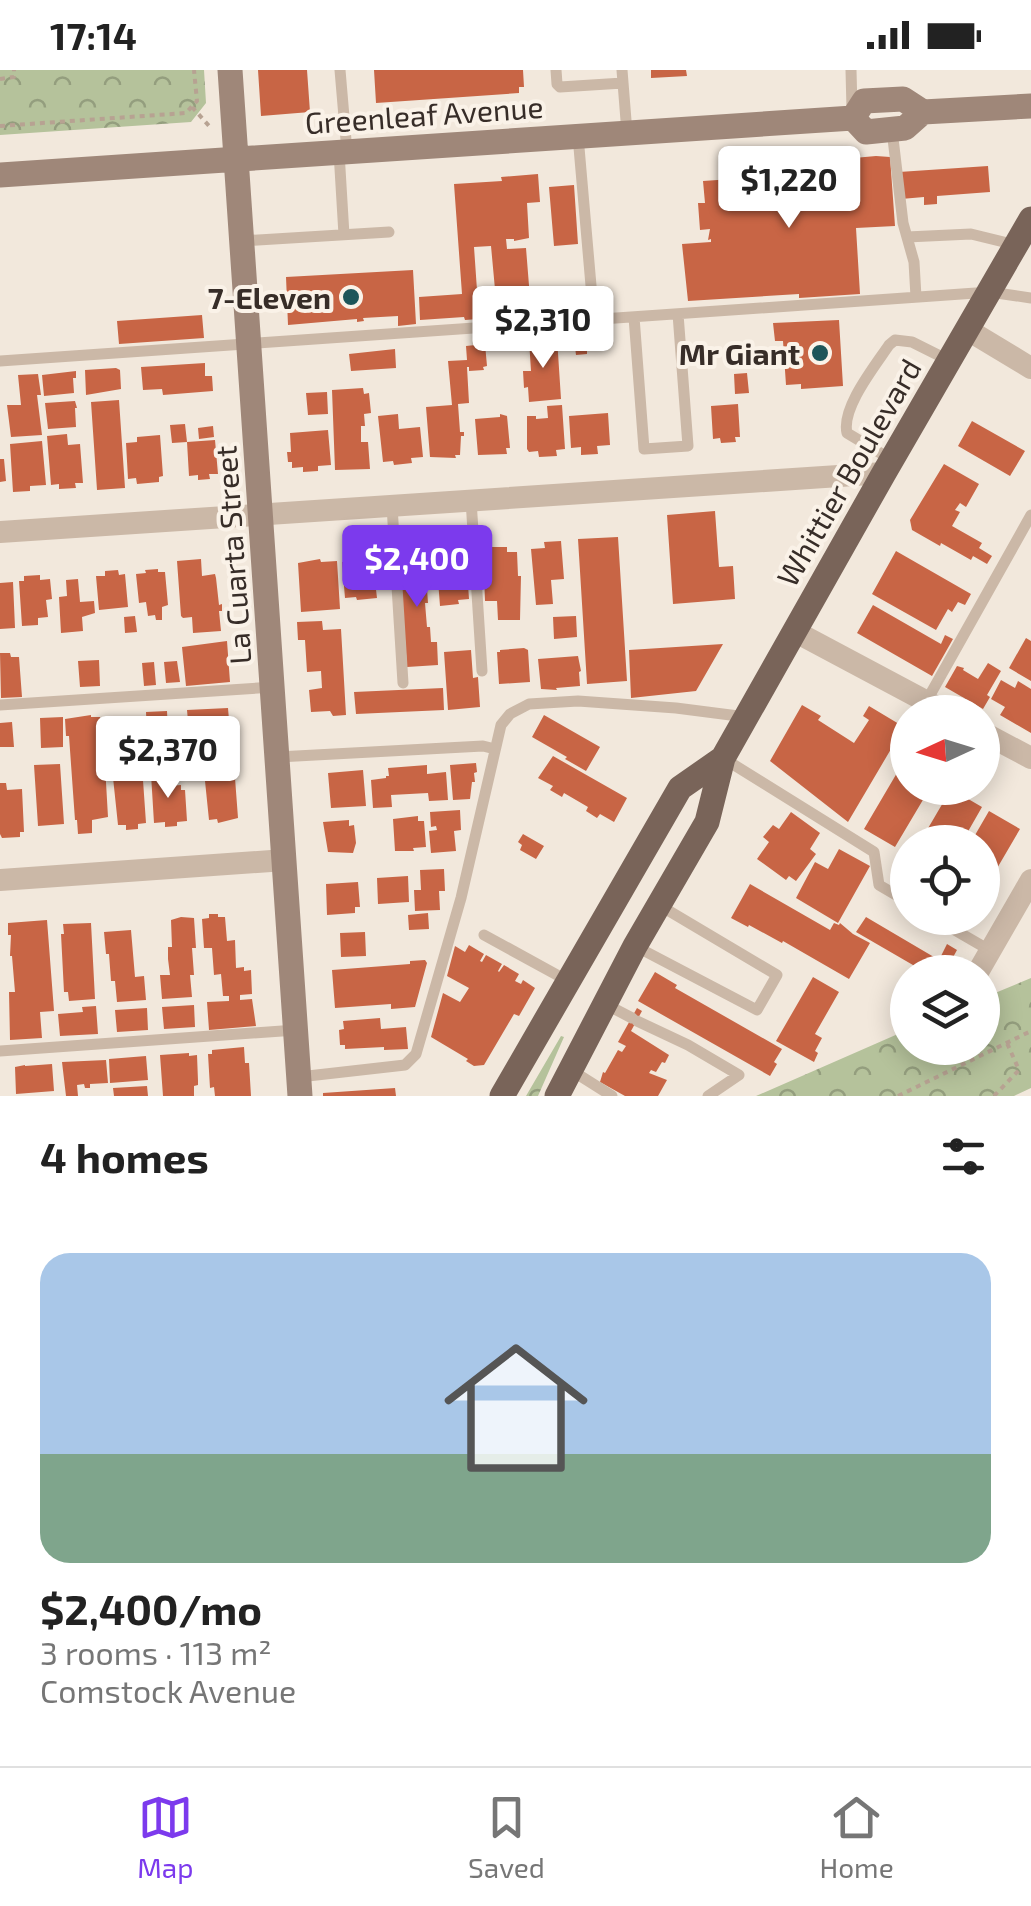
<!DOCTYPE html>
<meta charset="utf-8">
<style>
:root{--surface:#fff;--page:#f2f2f2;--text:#222;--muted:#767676;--line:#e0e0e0;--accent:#7c3aed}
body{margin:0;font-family:"Exo 2",sans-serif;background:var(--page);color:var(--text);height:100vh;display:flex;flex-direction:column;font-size:38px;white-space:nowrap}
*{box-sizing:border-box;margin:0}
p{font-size:32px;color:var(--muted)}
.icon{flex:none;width:55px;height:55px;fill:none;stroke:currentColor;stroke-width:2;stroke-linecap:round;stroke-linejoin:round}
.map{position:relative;height:1026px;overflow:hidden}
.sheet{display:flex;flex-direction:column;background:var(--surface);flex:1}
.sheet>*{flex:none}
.needle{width:65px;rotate:266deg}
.tools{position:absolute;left:890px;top:625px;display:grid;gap:20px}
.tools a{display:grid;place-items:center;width:110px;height:110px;border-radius:50%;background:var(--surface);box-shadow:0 5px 25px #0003;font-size:50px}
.price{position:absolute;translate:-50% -85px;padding:0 22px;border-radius:10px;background:#fff;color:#222;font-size:32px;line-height:65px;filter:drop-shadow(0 2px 5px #0008)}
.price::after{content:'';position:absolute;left:50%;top:60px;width:30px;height:22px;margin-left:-15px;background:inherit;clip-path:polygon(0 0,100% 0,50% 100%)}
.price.on{background:var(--accent);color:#fff}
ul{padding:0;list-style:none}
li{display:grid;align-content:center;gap:20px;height:530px;padding:0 40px}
li span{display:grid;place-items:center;height:310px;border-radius:30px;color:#555}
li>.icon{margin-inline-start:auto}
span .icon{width:180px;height:180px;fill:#fffc;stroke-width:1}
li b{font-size:42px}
h2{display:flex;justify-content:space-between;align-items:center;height:120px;padding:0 40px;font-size:42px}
.status{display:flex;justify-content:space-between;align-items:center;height:70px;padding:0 50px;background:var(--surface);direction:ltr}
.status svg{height:28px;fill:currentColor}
.tab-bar{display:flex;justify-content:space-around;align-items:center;height:140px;border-top:2px solid var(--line);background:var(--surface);font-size:28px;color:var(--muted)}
.tab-bar a{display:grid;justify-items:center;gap:5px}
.tab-bar .on{color:var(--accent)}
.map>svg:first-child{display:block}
</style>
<div class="status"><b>17:14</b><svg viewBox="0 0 49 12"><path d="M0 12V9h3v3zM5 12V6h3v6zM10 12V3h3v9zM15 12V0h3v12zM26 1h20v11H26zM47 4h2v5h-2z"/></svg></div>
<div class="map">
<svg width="1031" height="1026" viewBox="0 0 1031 1026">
<defs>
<pattern id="park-crowns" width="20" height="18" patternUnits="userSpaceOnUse" patternTransform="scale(2.5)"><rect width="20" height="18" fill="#b5c29b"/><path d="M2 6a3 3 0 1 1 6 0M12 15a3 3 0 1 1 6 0" fill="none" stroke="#949e7e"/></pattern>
</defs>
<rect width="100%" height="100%" fill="#f2e8dc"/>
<path fill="url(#park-crowns)" d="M0,0H204L206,33L191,52L0,65Z
M1031,908V1018L1014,1026H756L907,960L908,978H982L983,928Z
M561,966L564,967L538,1026H526Z"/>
<path fill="#c86545" d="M258,0H307L310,42L261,46Z
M374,0H523L524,17H519V23L376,33Z
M651,0H686L687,6L651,8Z
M876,86L890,87L895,156L856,158L860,224L799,228V224L688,231L682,174L711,172V169L708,170L710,159L700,160L698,133H705L703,111L776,106V98L821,95V91Z
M988,96L990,122L937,126V134L924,135V127L901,129L899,102Z
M538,104L540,132L527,133L529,168L514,171V169H506L507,179L526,178L530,228L509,229L511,247L500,248L499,230H496L491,176L474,177L479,249L465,250L464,247L420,250L419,227L462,224L454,114L502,111L501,107Z
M574,115L578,174L554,176L549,117Z
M413,200L416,254L398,256V246L363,248L364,251L357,252V249L288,255L286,207Z
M202,245L204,268L119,274L117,251Z
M839,250L843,316L801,319V314L786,315L783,271H775L773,253Z
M557,268L561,329L529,332L528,317L524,318L523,301H531L529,270Z
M586,268V270L597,269L598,279L587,280V284L576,285L574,269Z
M485,274L487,296L483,297L484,300L469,301V297H467L469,333L458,334L460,362H464V366H461L460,385H455L456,388L430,387L426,337L452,335L448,291L467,290L466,276Z
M395,279L396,298L351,301L349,284Z
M205,293V306H212L213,321L163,325L162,319L143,320L141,297Z
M116,298L120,300L121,319L86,325L85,300Z
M76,301V308H73L74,323L44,326L42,305Z
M747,303L749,323L735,324L734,304Z
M38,304L41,325H37L42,365L11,367L7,335H21L18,305Z
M363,318L364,324L369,323L371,343L364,344L365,356H361V372H368L370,399L335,400L332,320Z
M327,322L328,344L308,345L306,323Z
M119,330L125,418L97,420L91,332Z
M75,331L77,338H75L76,357L48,359L45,333Z
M738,334L740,367H735L736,372L721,373L720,368L713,369L711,336Z
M562,335L565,379L556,380L557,386L539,387L538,381L529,382L527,379V346H536V349L548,348L547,336Z
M608,343L610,375L597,376L598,384L581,385V377L571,378L569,346Z
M398,344L399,359L420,357L423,387L411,388L412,393L394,395L393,391L383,392L378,346Z
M500,344L507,346L510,378H506L507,384L478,385L475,349L500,347Z
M972,351L1025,381L1010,406L958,376Z
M185,354L187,372L172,373L170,355Z
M213,356L214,367L199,369L198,358Z
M328,360L331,395L318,396V401L303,402V397L292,398V392H288L287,382H291L290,363Z
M67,364L68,375L80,374L83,413H75L76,418L59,419V414L51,415L47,366Z
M160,365L163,406L159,407V412L137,414L136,408L128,409L126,373L137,372V367Z
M215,370L218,404H209L210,409L198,410V405L189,406L187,372Z
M42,371L46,415L30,416V421L13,422L10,374Z
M0,389H4L6,411L0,412Z
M944,394L979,414L966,437L960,433L955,440L960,442L952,456L982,473L979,478L992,486L987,494L973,486L971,490L941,473L940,476L912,460L910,450Z
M715,441L719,497L733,496L735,529L673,534L667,445Z
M618,467L627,611L587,614L578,469Z
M561,471L564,509L551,510L553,534L536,535L531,479L545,478L544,472Z
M483,477H507V482H517L518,506H521L520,550H498L497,531H485Z
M896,481L971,524L965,535L958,532L952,542L948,539L936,560L872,524Z
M454,483V487L466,486L469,529L458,530L459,534L440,536L436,484Z
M416,484V487L428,486V489H431L433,519H427L428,533H425L427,557H430L431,572H437L438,595L407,597L399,485Z
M201,489L202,506L215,504L216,508L219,535L222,534V541H219L221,561L193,563L192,547L183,548L181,546L177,491Z
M320,489L321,492L337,491L340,539L301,542L298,493Z
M363,490V495L373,494L377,528L357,530L356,527L345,528L342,492Z
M158,499V502H165L168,535L162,537V550H156L155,545L148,546L146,532L139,533L136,504L146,503L145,500Z
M118,500L119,505L125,504L128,537L99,540L96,506H105V501Z
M40,505V510L50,509L52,529L46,530L48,547L38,548V555L22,556L19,511H24V506Z
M78,509L80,532L94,531L95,543L82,547L83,561L61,563L59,527L67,526L66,510Z
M13,512L15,558L0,559V513Z
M873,535L941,574L945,565L953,569L932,606L857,563Z
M135,546L137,562L125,563L124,547Z
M576,546L577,567L554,569L553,547Z
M322,551L323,560L341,559L346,645L333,646L330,641L311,642L309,620L322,618L321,601L307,602L305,570H298L297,552Z
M1026,568L1031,571V611L1009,598Z
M227,571L230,612L186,616L182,577Z
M723,574L696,621L631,628L629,580Z
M524,578L528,580L530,612L499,614L497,582H500V580Z
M471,580L473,608L478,607L480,637L448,640L444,582Z
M0,583H10L11,587H19L22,627L1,628Z
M578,586L581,601L579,602L580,616L556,618L557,620L541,619L538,589Z
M99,590L100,616L80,617L78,591Z
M177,591L180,612L166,613L164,592Z
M154,592L156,615L144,616L142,593Z
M988,593L1001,601L987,625L990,627L983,639L945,617L957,596L964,598L963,600L978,609Z
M1001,610L1015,618L1018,611L1031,619V663L1000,645L1005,637L991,629Z
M443,618L444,640L356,644L354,622Z
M802,635L821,646L818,650L854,673L869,650L863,646L869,636L904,657L848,752L770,691Z
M228,638L231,674L200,676L199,661L189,662L187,640Z
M167,641L168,662L147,664L146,642Z
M91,645V647H100L103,660L108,747L92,750V763L78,764L77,750H75L69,666H66L65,649Z
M544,645L600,677L586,701L565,689L567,687L532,667Z
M139,646L140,666L110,669L109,662H106L105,651Z
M63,647V677L41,678L40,648Z
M12,652L14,677H0V653Z
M205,685L207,699L190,701L188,687Z
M553,686L627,728L614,752L600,744L597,748L586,741L588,737L564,723L562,727L550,720L553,716L538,708Z
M904,691L908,693V718H930L895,777L864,759Z
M476,693L477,702L474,703L475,712H472L470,729L453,730L450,695Z
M60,694L64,754L38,756L34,695Z
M427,695V704L446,702L448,730L429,731L428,723L391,725L392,737L373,738L371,710L386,708V706H389L388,698Z
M142,696L146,753L138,754V759L126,760V755H118L112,698Z
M363,700L366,736L331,738L328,703Z
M167,703L168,716L181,715V720H185L187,751L177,752V756L165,757V752L154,753L151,704Z
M235,708L238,748L218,753L217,749L209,750L205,711Z
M0,713H6L7,720L22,719L24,762H20V767L2,768L0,764Z
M951,719L982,737L962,772H920Z
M460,740L461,760L454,761L456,781L431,783L429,761L437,760L436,756L431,757L430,742Z
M989,741L1020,759L982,824V772H971Z
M791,742L820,763L810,779L816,784L796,811L789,806L786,810L757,789L769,772L763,767L773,755L779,759Z
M418,746V751H424L426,777L413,778L414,781H395L393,749Z
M349,750V756L354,755L356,773L353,783L328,782L323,752Z
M523,764L544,776L536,789L520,780L522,775L518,772Z
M839,779L870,796L838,853L796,828L815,792L828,799Z
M444,799L445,821H439L440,840L415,841L414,820H421L420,800Z
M408,806L409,832L378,834L377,808Z
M358,812L360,837H355V843L327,845L326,814Z
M750,814L830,860L834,853L839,855L840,853L853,864L870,873L849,909L783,871L782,873L749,855L748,857L731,848Z
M428,843L429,859L409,860L408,845Z
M209,844H218V847H225L227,871L235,870L236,898L244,897V901L251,900L252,924L240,925V930L252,929L256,956L209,960L207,932L229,931V926H223L221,904L214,905L212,878H204L202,849L209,848Z
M181,847L194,848L196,878H192L194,905H190L192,927L162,929L160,905H170L168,889V877H172L171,850Z
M866,847L939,890L947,874L957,880L945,902L935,895L930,902H925L856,862Z
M47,850L54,941L40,942L42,968L10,970L9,922H15L12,886H10L11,865H8V853Z
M91,853L95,929L69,931L68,922H64L61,864H64L63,854Z
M131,860L135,907L144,906L146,930L117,932L115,911H111L109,884H106L104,862Z
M365,862L366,886L341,887L340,863Z
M469,875L484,884L480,891L482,892L486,885L502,894L498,901L499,902L504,895L519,904L515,911L521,914L523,910L535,918L519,946L514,944L484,995L474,996L466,991L468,989L431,967L443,923L460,932L469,918L447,906L455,876L465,882Z
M425,890L427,893L415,937L391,939V934L335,938L332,900L410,894V891Z
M655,902L677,915L675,918L782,979L774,992L777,994L770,1006L638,931Z
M813,907L839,922L815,964L822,968L815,981L818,983L814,992L776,971Z
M194,935L195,957L164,959L162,937Z
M96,936L98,964L60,966L58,944L83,942L82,937Z
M147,938L148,960L117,962L115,940Z
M637,938L642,941L631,961L669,985L665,993L662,992L656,1002L651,1000L649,1003L667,1010L658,1026H625L600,1012L603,1002L605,1003L618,980L622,982L626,976L618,972Z
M380,948L381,959L406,957L408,979L384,980V977L345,979V975H340L339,960L344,959L343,951Z
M244,977L245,993H249L251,1026H215L214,1017L210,1018L208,984H212V980Z
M189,983V986L197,985L198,1011V1015L194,1016V1026H163L160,985Z
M146,986L148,1010L110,1013L109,989Z
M106,990L108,1013L90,1014V1018H85L84,1014L77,1015L78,1026H66L62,992Z
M52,994L54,1021L16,1024L15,997L25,995V996Z
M147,1016L148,1026H114L113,1018Z
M395,1018L396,1026H323V1023Z"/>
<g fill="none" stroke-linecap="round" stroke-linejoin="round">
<path stroke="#b7a292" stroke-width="4" stroke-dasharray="5 5" stroke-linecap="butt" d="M0,9L14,7V0
M192,37L211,58
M0,56L186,43L197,31L194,0
M898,1026L1031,961
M994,1026L1019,1000L1007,973"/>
<path stroke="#cbb8a7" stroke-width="11" d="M340,0L347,82
M556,0L557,14L560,17L623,13
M622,0L627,63
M851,0L852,39
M892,60L903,153L914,192L916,227
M578,66L594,250
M339,82L344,165
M907,167L971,164L1016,175
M241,171L389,162
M634,247L644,379L688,376L678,244
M0,291L990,222L1031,228
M892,390L847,363C841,338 875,296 889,275L895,270L912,272L950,291
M471,430L482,601
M392,436L403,613
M926,632L1031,445
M0,635L274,617
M278,687L483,676L495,679
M723,688L874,782L879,815L908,832
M934,848L991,881
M484,865L568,911
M635,876L757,940L777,905L659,835
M605,934L632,948
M637,951L688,975L739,1005L708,1026
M0,981L296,960
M571,1000L612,1026
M299,1007L405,995L416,984L461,828L501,655L510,644L529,634L578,631L676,638L746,647"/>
<path stroke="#cbb8a7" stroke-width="22" d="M968,260L1031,298
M0,462L884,403
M794,561L946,642
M982,662L1031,688
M0,810L285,790
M978,902L1031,810"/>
<path stroke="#9f8779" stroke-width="25" d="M230,0L300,1026
M853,48L864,31L903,29L923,42L1031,36
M0,105L853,48L866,62L905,58L923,42"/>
<path stroke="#796459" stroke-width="25" d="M502,1026L680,718L723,688
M557,1026L635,876L707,752L723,688L884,403L1031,149"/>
</g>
<g fill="#1d5559" stroke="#faf2e8" stroke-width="4">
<circle cx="351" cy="227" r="10"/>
<circle cx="820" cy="283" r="10"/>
</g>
<g text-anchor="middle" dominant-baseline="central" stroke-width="8" stroke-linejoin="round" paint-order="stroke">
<g font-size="30" fill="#372d28" stroke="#faf2e8">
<text transform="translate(424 44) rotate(-4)">Greenleaf Avenue</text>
<text transform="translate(848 402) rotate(-60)">Whittier Boulevard</text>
<text transform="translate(232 485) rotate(-94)">La Cuarta Street</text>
</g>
<g font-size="30" font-weight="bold" fill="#372d28" stroke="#faf2e8" text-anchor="end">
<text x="331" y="227">7-Eleven</text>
<text x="800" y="283">Mr Giant</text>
</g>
</g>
</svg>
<div class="tools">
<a><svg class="needle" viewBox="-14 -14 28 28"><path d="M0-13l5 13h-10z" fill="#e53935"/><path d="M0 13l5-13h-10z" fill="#767676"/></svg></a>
<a><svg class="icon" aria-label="locate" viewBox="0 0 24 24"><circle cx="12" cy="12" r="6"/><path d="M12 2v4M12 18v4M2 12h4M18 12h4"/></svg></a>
<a><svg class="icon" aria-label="layers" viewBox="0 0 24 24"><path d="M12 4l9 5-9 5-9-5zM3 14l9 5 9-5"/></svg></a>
</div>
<b class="price" style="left:789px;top:161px">$1,220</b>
<b class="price" style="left:543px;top:301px">$2,310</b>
<b class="price on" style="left:417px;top:540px">$2,400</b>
<b class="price" style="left:168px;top:731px">$2,370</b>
</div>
<section class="sheet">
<h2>4 homes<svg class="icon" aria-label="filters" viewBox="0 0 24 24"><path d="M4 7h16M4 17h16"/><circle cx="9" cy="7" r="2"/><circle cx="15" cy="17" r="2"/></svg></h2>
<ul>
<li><span style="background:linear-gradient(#a9c7e8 65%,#7fa58c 0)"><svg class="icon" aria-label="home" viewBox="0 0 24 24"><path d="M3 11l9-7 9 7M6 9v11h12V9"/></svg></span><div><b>$2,400/mo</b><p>3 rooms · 113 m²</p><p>Comstock Avenue</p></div></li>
</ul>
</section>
<nav class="tab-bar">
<a class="on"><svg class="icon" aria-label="map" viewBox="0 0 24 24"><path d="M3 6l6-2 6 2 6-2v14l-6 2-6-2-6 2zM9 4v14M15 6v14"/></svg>Map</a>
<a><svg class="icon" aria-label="saved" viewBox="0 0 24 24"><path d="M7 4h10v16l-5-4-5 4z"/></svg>Saved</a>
<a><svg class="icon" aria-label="home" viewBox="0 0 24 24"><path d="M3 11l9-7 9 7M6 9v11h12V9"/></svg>Home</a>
</nav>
